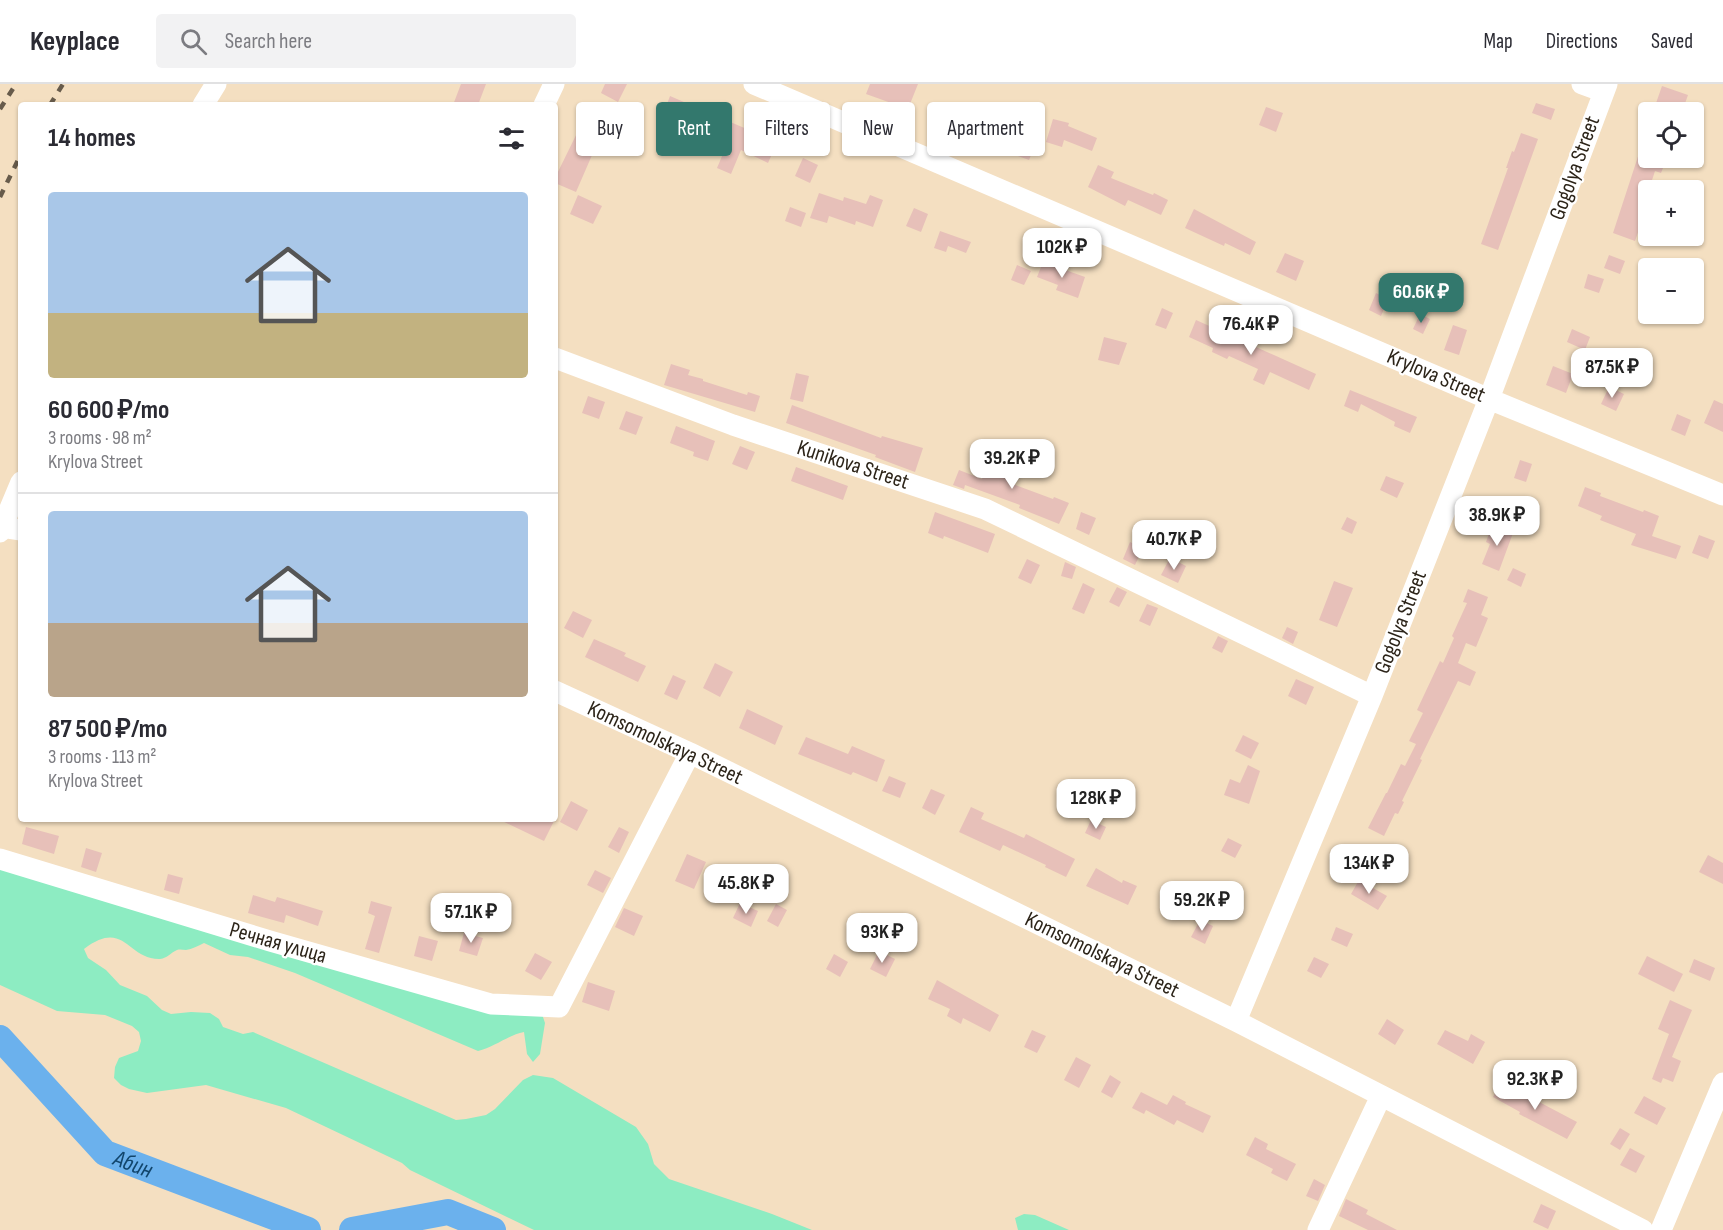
<!DOCTYPE html>
<meta charset="utf-8">
<style>
:root{--surface:#fff;--page:#f2f2f3;--text:#2b2b33;--muted:#7c7c81;--line:#e1e1e2;--accent:#33786d}
body{margin:0;font-family:"Sofia Sans Condensed",sans-serif;background:var(--page);color:var(--text);height:100vh;display:flex;flex-direction:column;font-size:22px;white-space:nowrap}
*{box-sizing:border-box;margin:0}
p{font-size:20px;color:var(--muted)}
.icon{flex:none;width:33px;height:33px;fill:none;stroke:currentColor;stroke-width:2;stroke-linecap:round;stroke-linejoin:round}
.map{position:relative;flex:1;overflow:hidden}
.sheet{position:absolute;left:18px;top:18px;width:540px;height:720px;display:flex;flex-direction:column;background:var(--surface);border-radius:6px;box-shadow:0 2px 4px #0004}
.sheet>*{flex:none}
.top-card{position:absolute;left:576px;top:18px;width:570px;height:54px;display:flex;gap:12px}
.controls{position:absolute;left:1638px;top:18px;display:grid;gap:12px}
.controls a{display:grid;place-items:center;width:66px;height:66px;border-radius:6px;background:var(--surface);box-shadow:0 2px 4px #0004;font-size:30px}
.price{position:absolute;translate:-50% -51px;padding:0 14px;border-radius:12px;background:#fff;color:#222;font-size:20px;line-height:39px;filter:drop-shadow(0 2px 3px #0008)}
.price::after{content:'';position:absolute;left:50%;top:36px;width:18px;height:14px;margin-left:-9px;background:inherit;clip-path:polygon(0 0,100% 0,50% 100%)}
.price.on{background:var(--accent);color:#fff}
ul{padding:0;list-style:none}
li{display:grid;align-content:center;gap:12px;height:318px;padding:0 30px}
li+li{border-top:2px solid var(--line)}
li span{display:grid;place-items:center;height:186px;border-radius:6px;color:#555}
li>.icon{margin-inline-start:auto}
span .icon{width:108px;height:108px;fill:#fffc;stroke-width:1}
li b{font-size:26px}
h2{display:flex;justify-content:space-between;align-items:center;height:72px;padding:0 30px;font-size:26px}
.pill{padding:0 21px;border-radius:6px;background:var(--surface);box-shadow:0 2px 4px #0004;font-size:21px;line-height:54px}
.pill.on{background:var(--accent);color:#fff}
header{display:flex;align-items:center;gap:36px;box-sizing:border-box;height:84px;padding:0 30px;background:var(--surface);border-bottom:2px solid var(--line)}
header strong{font-size:28px}
nav{display:flex;gap:33px;margin-inline-start:auto;font-size:21px}
.search{width:420px;height:54px;background:var(--page);display:flex;align-items:center;gap:15px;box-sizing:border-box;padding:0 21px;border-radius:6px;color:var(--muted);font-size:22px}
.map>svg:first-child{display:block}
</style>
<header>
<strong>Keyplace</strong>
<div class="search"><svg class="icon" aria-label="search" viewBox="0 0 24 24"><circle cx="10" cy="10" r="6"/><path d="M15 15l6 6"/></svg>Search here</div>
<nav><a>Map</a><a>Directions</a><a>Saved</a></nav>
</header>
<div class="map">
<svg width="1723" height="1146" viewBox="0 0 1723 1146">
<rect width="100%" height="100%" fill="#f4dfc1"/>
<path fill="#8decc2" d="M0,782L542,930L545,939L540,970L533,978L527,970L524,948C508,951 495,963 478,967L295,889L248,873L230,871L204,859C198,862 192,865 186,866C183,866 180,865 177,866C170,869 168,874 160,875C127,876 125,834 84,865L88,874L106,886L120,901L147,912L162,926L171,930L191,928L210,929L219,935L223,943L243,950L253,948L456,1036L466,1035L486,1031L495,1025L523,996L533,991L553,994L636,1043L648,1060L654,1080L669,1095L772,1130L812,1146H534L410,1086L402,1079L286,1024L206,1001L147,1009L129,1005L121,1001L114,994L115,983L119,974L138,967L141,957L139,948L132,942L105,931L57,927L0,901Z
M1024,1130L1035,1131L1069,1146H1018L1015,1134Z"/>
<g fill="none" stroke-linecap="round" stroke-linejoin="round">
<g stroke="#6bb1ed" stroke-width="26">
<path id="s1" d="M0,954L105,1069L308,1146"/>
<path d="M352,1146L448,1128L493,1146"/>
</g>
</g>
<path fill="#e7c0b9" d="M461,0H486L478,21H453Z
M605,0H627L618,18L601,9Z
M870,0H918L908,25L866,10Z
M1662,2L1688,11L1682,28H1674L1655,22Z
M670,12L749,46V48L776,61L768,79L741,66L731,90L717,84L728,58L663,31Z
M1536,19L1555,25L1551,36L1532,29Z
M1266,23L1283,29L1276,48L1259,41Z
M957,27L970,32L964,48L950,42Z
M1053,35L1069,39L1068,42L1097,54L1092,67L1064,56L1062,63L1046,58Z
M579,45L599,55L576,108L555,99V94Z
M1646,48H1648V74H1667L1661,89L1655,87L1640,133L1643,134L1635,157L1613,149Z
M1521,49L1538,55L1498,166L1481,160L1508,84H1506L1512,67L1514,68Z
M1025,55L1036,59L1029,76L1018,72Z
M803,74L818,81L810,99L795,92Z
M1098,81L1114,88L1111,94L1153,111L1154,109L1168,116L1161,131L1128,116L1125,122L1088,103Z
M819,109L843,117L844,113L866,120L870,111L883,116L873,143L856,137L855,141L829,132L827,139L810,134Z
M578,111L602,122L593,140L570,130Z
M790,123L806,129L801,143L785,137Z
M914,124L928,130L921,148L906,142Z
M1194,125L1256,158L1250,171L1225,159L1224,162L1185,144Z
M940,147L971,158L966,169L948,162L946,168L934,164Z
M1285,169L1304,177L1296,197L1276,188Z
M1609,171L1625,177L1620,190L1604,184Z
M1043,178L1085,193L1078,214L1056,206L1058,201L1037,193Z
M1017,181L1031,187L1024,201L1011,196Z
M1588,190L1604,195L1599,209L1584,204Z
M1376,209L1388,215L1381,232L1369,226Z
M1162,224L1173,229L1166,245L1155,241Z
M1420,230L1430,235L1423,250L1413,245Z
M1196,236L1316,290L1309,306L1270,288L1264,301L1253,296L1258,285L1229,272L1227,275L1212,268L1213,264L1189,253Z
M1453,241L1467,246L1459,271L1444,266Z
M1572,245L1590,253L1585,266L1567,258Z
M1104,253L1127,259L1119,281L1098,276Z
M671,280L690,286L688,291L703,295V297L747,311L748,308L760,312L755,328L664,301Z
M1553,282L1573,290L1566,309L1546,301Z
M796,289L809,292L803,318L790,315Z
M1609,303L1624,310L1616,327L1601,320Z
M1350,306L1417,333L1410,349L1394,342L1395,338L1361,320L1358,328L1344,322Z
M588,312L605,318L599,335L582,329Z
M1714,316L1723,320V348L1704,339Z
M792,321L881,354L882,352L923,364L915,388L875,373L876,371L786,339Z
M626,327L643,333L636,351L619,345Z
M1677,330L1691,336L1685,352L1671,346Z
M676,342L715,357L708,377L693,372L694,368L670,359Z
M740,362L755,368L747,386L732,380Z
M991,367L1009,372L1002,393L1008,395L1007,398L1053,415L1054,413L1069,419L1059,440L1019,424L1020,421L965,401L964,405L953,401L959,386L982,395Z
M1520,376L1532,380L1526,398L1514,394Z
M796,383L848,402L843,416L791,397Z
M1386,392L1404,399L1397,414L1380,406Z
M1585,403L1601,409L1600,412L1643,428L1644,426L1659,432L1652,452L1681,462L1676,475L1631,461L1636,450L1600,436L1602,432L1578,422Z
M935,428L995,450L988,469L944,452L943,455L928,449Z
M1081,428L1096,434L1089,451L1076,445Z
M1347,433L1357,438L1352,450L1341,445Z
M1492,441L1513,449L1499,487L1482,480L1490,460L1486,458Z
M1699,451L1715,457L1708,475L1692,469Z
M1130,458L1143,464L1135,481L1123,475Z
M1170,474L1186,482L1178,499L1161,491Z
M1027,475L1040,481L1031,500L1018,494Z
M1065,478L1076,483L1072,495L1061,492Z
M1513,484L1526,490L1521,503L1507,496Z
M1334,497L1353,504L1337,543L1319,536Z
M1083,499L1095,505L1084,530L1072,525Z
M1117,503L1127,508L1119,523L1109,518Z
M1468,505L1488,513L1481,531L1488,534L1476,563L1466,559L1458,579L1476,588L1470,602L1458,597L1420,675L1422,676L1402,717L1404,718L1398,730L1395,729L1384,752L1368,744L1386,709H1387L1401,680L1405,682L1416,660L1409,657L1423,629L1417,626L1440,577L1443,579L1454,554L1452,552L1467,519L1463,518Z
M1147,520L1158,524L1150,542L1139,537Z
M573,527L592,536L583,554L564,544Z
M1287,543L1298,548L1293,560L1282,554Z
M1218,552L1228,557L1222,569L1212,564Z
M594,555L626,569L624,572L646,582L638,598L585,573Z
M715,579L733,588L720,613L703,604Z
M673,591L686,597L677,616L664,610Z
M1296,595L1314,603L1306,621L1288,612Z
M747,625L783,642L775,661L739,644Z
M1243,651L1259,659L1251,675L1235,667Z
M806,653L848,670L852,662L885,676L877,698L853,688L851,691L798,670Z
M1248,681L1260,687L1249,720L1224,711L1230,695L1240,699Z
M889,692L906,699L900,714L882,707Z
M931,705L945,711L935,731L922,724Z
M571,717L588,726L577,747L560,738Z
M971,723L984,729L981,735L1024,754L1026,750L1075,775L1066,793L1045,783L1046,781L1003,761L1000,767L959,748Z
M498,735H555L544,757Z
M1091,736L1106,743L1100,756L1085,749Z
M26,743L59,752L54,770L22,760Z
M619,743L629,748L619,769L608,763Z
M1228,754L1242,761L1235,774L1221,767Z
M1370,763L1386,773L1380,782L1364,772Z
M86,764L102,769L96,788L81,783Z
M687,770L706,778L694,805L675,797Z
M1708,771L1723,779V800L1699,788Z
M1096,784L1122,799L1123,796L1137,802L1128,821L1086,802Z
M595,786L611,794L603,809L587,801Z
M168,790L183,794L179,810L164,806Z
M727,790L742,798L733,817L718,810Z
M1359,796L1387,812L1378,826L1351,810Z
M253,811L275,818L277,813L323,827L318,842L286,831L284,839L248,829Z
M371,817L392,823L379,869L365,865L375,832L368,829Z
M740,819L758,827L751,843L733,834Z
M776,820L787,826L778,843L767,837Z
M624,824L643,832L634,852L615,843Z
M1200,836L1213,842L1205,860L1191,853Z
M1336,843L1353,850L1347,863L1331,856Z
M464,849L483,854L477,872L459,867Z
M419,852L438,857L432,877L414,872Z
M879,867L895,875L886,893L870,885Z
M535,869L552,878L541,896L525,887Z
M834,870L848,878L840,893L826,885Z
M1647,872L1683,890L1674,908L1638,890Z
M1314,873L1329,880L1321,894L1307,887Z
M1694,875L1715,884L1710,897L1689,888Z
M937,896L999,931L990,948L963,934L961,940L947,932L950,925L928,915Z
M588,898L615,907L609,927L582,918Z
M1670,916L1692,926L1672,973L1681,977L1673,998L1663,994L1661,999L1652,995L1669,950L1658,945Z
M1387,935L1404,946L1395,961L1378,950Z
M1032,946L1046,952L1037,969L1024,963Z
M1445,946L1468,957L1471,950L1485,958L1473,980L1437,960Z
M1076,973L1091,981L1079,1004L1064,996Z
M1110,991L1121,998L1112,1014L1101,1008Z
M1501,998L1577,1038L1567,1055L1519,1030L1520,1028L1493,1013Z
M1141,1008L1167,1021L1173,1011L1186,1018L1185,1020L1211,1032L1203,1049L1177,1036L1174,1041L1146,1026L1144,1030L1132,1024Z
M1644,1012L1666,1024L1657,1041L1634,1029Z
M1620,1044L1630,1050L1620,1066L1610,1060Z
M1255,1053L1268,1060L1266,1065L1296,1080L1287,1097L1271,1089L1273,1085L1246,1071Z
M1630,1064L1645,1072L1636,1089L1620,1081Z
M1314,1095L1325,1101L1318,1117L1306,1112Z
M1346,1115L1368,1126L1366,1130L1397,1146H1368L1339,1132Z
M1541,1120L1556,1127L1548,1145L1533,1138Z"/>
<g fill="none" stroke-linecap="round" stroke-linejoin="round">
<path stroke="#fff" stroke-width="21" d="M754,0L1489,315L1723,411
M1582,0L1604,8
M203,21L216,0
M544,21L554,0
M555,274L733,341L985,425L1372,612
M0,443L21,446
M0,448L21,398
M555,607L690,669L1236,937L1643,1146
M0,775L270,857L491,920L559,923L690,669
M1236,937L1372,612L1489,315L1607,0
M1318,1146L1381,1012
M1661,1146L1723,999"/>
<path stroke="#675b4b" stroke-width="4.5" stroke-dasharray="8 8" stroke-linecap="butt" d="M50,21L63,0
M0,25L16,0
M0,113L21,70"/>
</g>
<g text-anchor="middle" dominant-baseline="central" stroke-width="4.5" stroke-linejoin="round" paint-order="stroke">
<g font-size="22" fill="#2c2419" stroke="#fff">
<text transform="translate(1575 84) rotate(-70)">Gogolya Street</text>
<text transform="translate(1436 292) rotate(23)">Krylova Street</text>
<text transform="translate(853 381) rotate(18)">Kunikova Street</text>
<text transform="translate(1401 538) rotate(-69)">Gogolya Street</text>
<text transform="translate(665 659) rotate(25)">Komsomolskaya Street</text>
<text transform="translate(278 859) rotate(16)">Речная улица</text>
<text transform="translate(1102 871) rotate(26)">Komsomolskaya Street</text>
</g>
<g font-size="24" font-style="italic" fill="#12466d" stroke="#fff">
<text stroke="none"><textPath href="#s1" startOffset="186">Абин</textPath></text>
</g>
</g>
</svg>
<div class="controls">
<a><svg class="icon" aria-label="locate" viewBox="0 0 24 24"><circle cx="12" cy="12" r="6"/><path d="M12 2v4M12 18v4M2 12h4M18 12h4"/></svg></a>
<a>+</a>
<a>−</a>
</div>
<b class="price" style="left:1062px;top:195px">102K ₽</b>
<b class="price on" style="left:1421px;top:240px">60.6K ₽</b>
<b class="price" style="left:1251px;top:272px">76.4K ₽</b>
<b class="price" style="left:1612px;top:315px">87.5K ₽</b>
<b class="price" style="left:1012px;top:406px">39.2K ₽</b>
<b class="price" style="left:1497px;top:463px">38.9K ₽</b>
<b class="price" style="left:1174px;top:487px">40.7K ₽</b>
<b class="price" style="left:1096px;top:746px">128K ₽</b>
<b class="price" style="left:1369px;top:811px">134K ₽</b>
<b class="price" style="left:746px;top:831px">45.8K ₽</b>
<b class="price" style="left:1202px;top:848px">59.2K ₽</b>
<b class="price" style="left:471px;top:860px">57.1K ₽</b>
<b class="price" style="left:882px;top:880px">93K ₽</b>
<b class="price" style="left:1535px;top:1027px">92.3K ₽</b>
<div class="top-card">
<a class="pill">Buy</a>
<a class="pill on">Rent</a>
<a class="pill">Filters</a>
<a class="pill">New</a>
<a class="pill">Apartment</a>
</div>
<section class="sheet">
<h2>14 homes<svg class="icon" aria-label="filters" viewBox="0 0 24 24"><path d="M4 7h16M4 17h16"/><circle cx="9" cy="7" r="2"/><circle cx="15" cy="17" r="2"/></svg></h2>
<ul>
<li><span style="background:linear-gradient(#a9c7e8 65%,#c2b280 0)"><svg class="icon" aria-label="home" viewBox="0 0 24 24"><path d="M3 11l9-7 9 7M6 9v11h12V9"/></svg></span><div><b>60 600 ₽/mo</b><p>3 rooms · 98 m²</p><p>Krylova Street</p></div></li>
<li><span style="background:linear-gradient(#a9c7e8 60%,#b9a48a 0)"><svg class="icon" aria-label="home" viewBox="0 0 24 24"><path d="M3 11l9-7 9 7M6 9v11h12V9"/></svg></span><div><b>87 500 ₽/mo</b><p>3 rooms · 113 m²</p><p>Krylova Street</p></div></li>
</ul>
</section>
</div>
